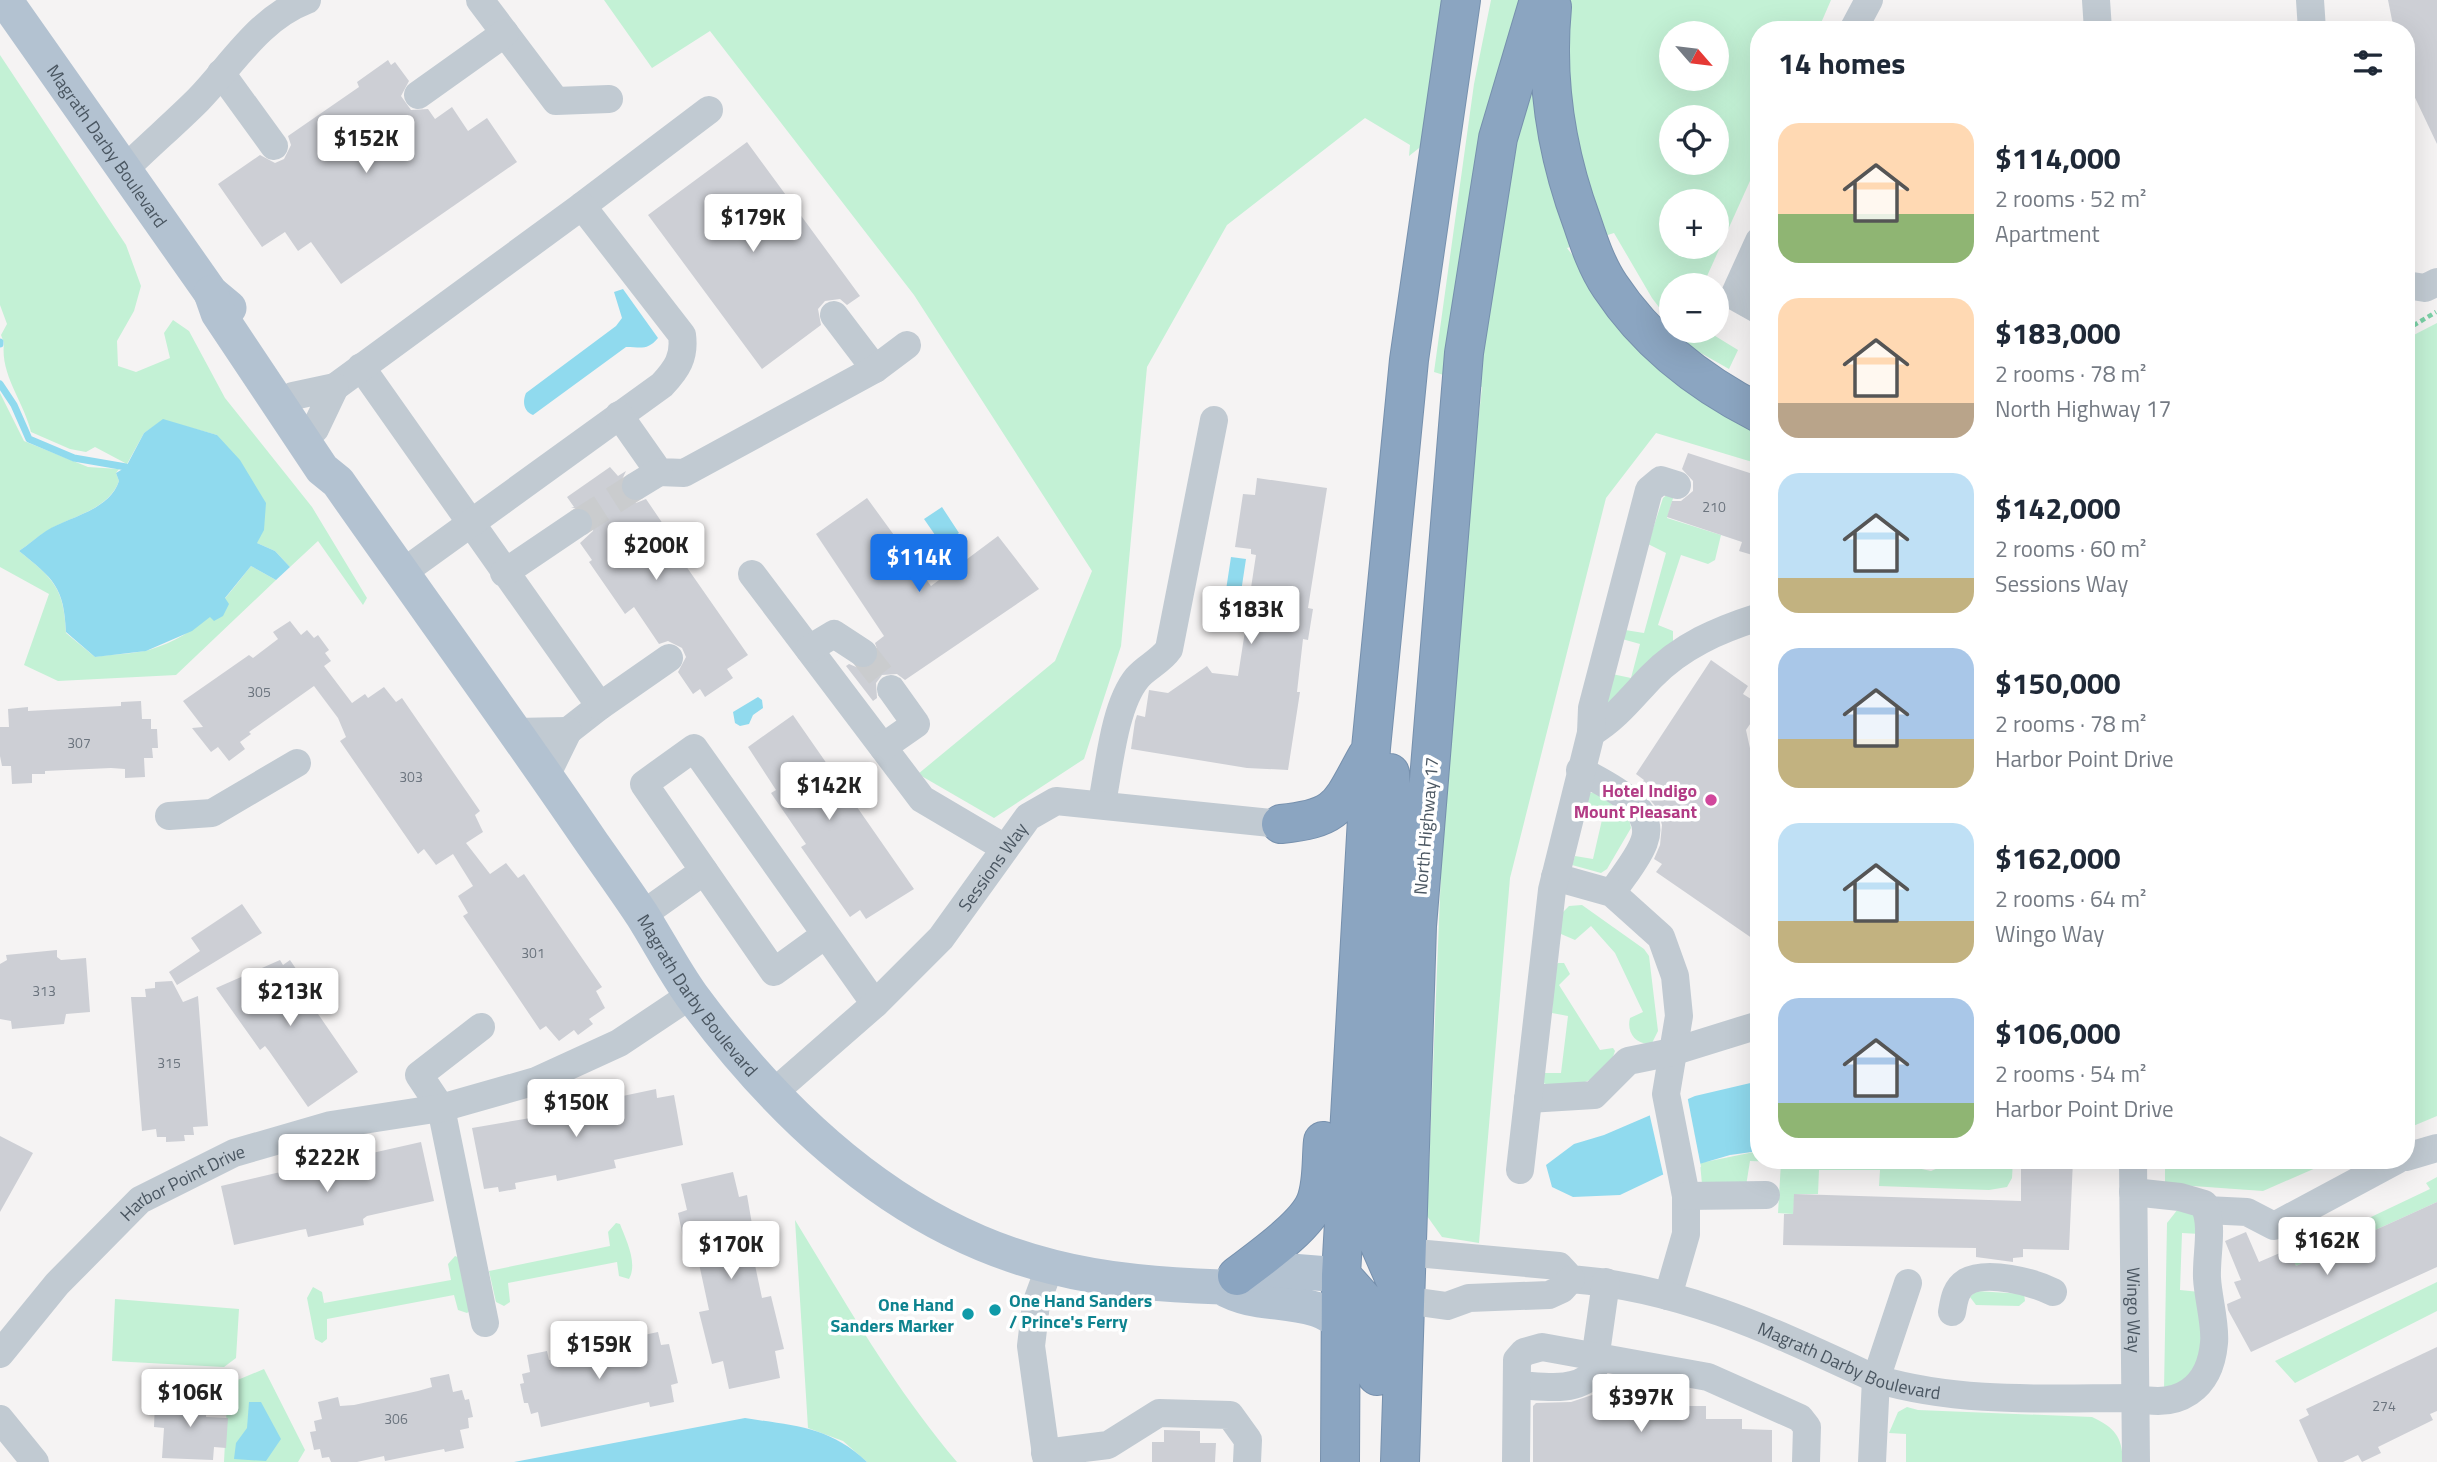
<!DOCTYPE html>
<meta charset="utf-8">
<style>
:root{--surface:#fff;--page:#f6f6f7;--text:#1f2937;--muted:#747a83;--accent:#1a73e8}
body{margin:0;font-family:"Titillium Web",sans-serif;background:var(--page);color:var(--text);height:100vh;display:flex;flex-direction:column;font-size:26px;white-space:nowrap}
*{box-sizing:border-box;margin:0}
p{font-size:23px;color:var(--muted)}
.icon{flex:none;width:38px;height:38px;fill:none;stroke:currentColor;stroke-width:2;stroke-linecap:round;stroke-linejoin:round}
.map{position:relative;flex:1;overflow:hidden}
.details{position:absolute;left:1750px;top:21px;width:665px;height:1148px;display:flex;flex-direction:column;background:var(--surface);border-radius:28px;box-shadow:0 7px 28px #0002}
.details>*{flex:none}
.needle{width:46px;rotate:118deg}
.fabs{position:absolute;left:1659px;top:21px;display:grid;gap:14px}
.fabs a{display:grid;place-items:center;width:70px;height:70px;border-radius:50%;background:var(--surface);box-shadow:0 7px 28px #0002;font-size:35px}
.price{position:absolute;translate:-50% -60px;padding:0 16px;border-radius:7px;background:#fff;color:#222;font-size:23px;line-height:46px;filter:drop-shadow(0 2px 4px #0008)}
.price::after{content:'';position:absolute;left:50%;top:42px;width:21px;height:16px;margin-left:-10px;background:inherit;clip-path:polygon(0 0,100% 0,50% 100%)}
.price.current{background:var(--accent);color:#fff}
ul{padding:0;list-style:none}
li{display:flex;align-items:center;gap:21px;height:175px;padding:0 28px}
li span{display:grid;place-items:center;flex:none;width:196px;height:140px;border-radius:21px;color:#555}
li>.icon{margin-inline-start:auto}
span .icon{width:84px;height:84px;fill:#fffc;stroke-width:1}
li b{font-size:30px}
h2{display:flex;justify-content:space-between;align-items:center;height:84px;padding:0 28px;font-size:30px}
.map>svg:first-child{display:block}
</style>
<div class="map">
<svg width="2437" height="1462" viewBox="0 0 2437 1462">
<rect width="100%" height="100%" fill="#f5f3f3"/>
<path fill="#c3f1d5" fill-rule="evenodd" d="M604,0H1449L1428,141L1409,156L1410,145L1365,118L1227,225L1147,367L1121,646L1084,759L994,818L918,774L1055,661L1092,571L914,295L710,31L652,68Z
M1491,0H1831L1818,30H1759V161L1703,285H1671V323L1652,298L1614,233L1567,248L1658,367L1759,428V464L1656,433L1606,498L1510,878L1479,1243L1442,1237L1427,1216L1444,798L1461,577L1482,387L1434,372L1474,84ZM1671,33H1717V79H1671ZM1671,117H1717V163H1671ZM1671,201H1717V247H1671Z
M0,55L126,245L141,286L134,311L117,341L118,366L136,372L170,358L164,333L173,320L189,331L225,398L312,507L367,598L363,605L318,541L290,567L275,551L257,543L217,435L163,420L144,433L127,464L95,447L86,452L70,449L31,432C24,402 0,375 4,343L1,335L7,324L0,305Z
M2437,323V1116L2406,1129V339Z
M1678,331H1707L1738,350L1729,369L1692,348Z
M0,393L24,441L88,467L119,469L116,473L119,481C108,511 70,516 47,531C37,537 28,545 19,551C54,579 64,588 66,633L95,657C111,654 134,654 149,650C201,634 219,606 251,566L276,580L176,675L58,681L24,665L49,594L0,567Z
M1668,494L1674,495L1667,518L1721,535L1715,560L1708,564L1681,555L1658,625L1673,631V642L1613,707L1604,704L1612,674L1631,678L1640,644L1622,639L1625,630L1644,633L1666,553L1648,544L1663,498Z
M1597,792L1629,819L1631,828L1607,869L1601,873L1572,865L1575,856L1593,859L1604,811L1587,807L1585,803L1589,793Z
M1582,905L1644,949L1649,956L1658,1031L1652,1043C1637,1046 1626,1033 1630,1018L1643,1012L1615,953L1591,926L1575,940L1561,934L1560,915L1569,906Z
M1558,963H1564L1570,974L1559,985L1600,1050L1613,1048L1615,1051C1607,1079 1570,1094 1543,1083L1544,1073H1561L1568,1016L1552,1013L1555,967Z
M1759,1151V1160H1880L1931,1171L1957,1160H2013L2012,1178L2007,1187L1989,1190L1879,1186L1880,1170H1819L1818,1194H1795L1793,1214L1778,1213L1781,1162L1750,1161L1746,1186L1702,1184L1700,1163Z
M2165,1160H2334L2263,1191L2165,1184Z
M2437,1177V1202L2296,1266L2291,1255L2430,1189L2426,1183Z
M2178,1209L2195,1211L2200,1234L2182,1233L2180,1290L2200,1292L2204,1323L2196,1376L2164,1390L2167,1223Z
M795,1220C847,1305 892,1385 957,1462H867L843,1441L808,1428Z
M616,1223L620,1224C626,1240 638,1263 629,1279L619,1276L617,1262L508,1283L510,1302L504,1306L496,1302L489,1271L610,1246L608,1232Z
M455,1256L460,1258L471,1310L467,1313L458,1310L454,1295L327,1319V1339L322,1343L315,1339L307,1298L313,1287L322,1292L324,1303L451,1280L448,1264Z
M2437,1282V1311L2295,1383L2275,1361Z
M1976,1291L2024,1294L2025,1301L2019,1306L1976,1305L1970,1297Z
M115,1299L239,1309L236,1358L224,1367L112,1361Z
M264,1369L305,1450L298,1462H224L228,1384Z
M1907,1407L1918,1410L2092,1417C2115,1428 2122,1436 2123,1462H1906V1434L1889,1433L1898,1412Z"/>
<path fill="#90daee" d="M623,289L658,338C647,351 641,347 626,347L533,415C524,412 522,402 526,393L616,326L622,318L614,292Z
M163,419L217,435L240,460L266,503L264,530L257,543L275,551L290,567L276,580L251,566L225,598L229,604L223,616L214,621L210,617L192,631L146,651L95,657L66,632C64,587 54,579 19,551C28,545 37,537 46,531C70,516 109,511 119,481L116,473L126,467L144,433Z
M942,507L959,533L942,545L924,519Z
M1231,557L1246,559L1241,592L1226,590Z
M758,697L762,700L763,708L753,715L749,724L740,726L735,723L733,712Z
M1759,1081V1151L1730,1155L1662,1175L1620,1195L1573,1197L1552,1187L1546,1165L1574,1144L1604,1135L1695,1096Z
M249,1402H261L281,1439L266,1461L234,1459L236,1443L247,1428Z
M745,1418C794,1426 829,1426 867,1462H514Z"/>
<path fill="#f5f3f3" d="M1687,1095L1701,1167L1664,1178L1649,1112Z"/>
<g fill="none" stroke-linecap="round" stroke-linejoin="round">
<path stroke="#90daee" stroke-width="7" d="M0,342V344
M0,384L14,405L29,439L74,458L126,467"/>
</g>
<path fill="#cdcfd5" d="M2388,0H2437V144L2408,83L2406,30H2394Z
M388,60L391,65L395,62L409,81L401,96L411,110L428,109L435,119L452,107L468,131L487,118L517,162L341,284L311,242L298,251L285,232L262,247L218,184L260,155L275,163L284,159L291,145L288,136L359,87L357,82Z
M747,142L860,296L847,305L840,299L825,301L818,309L821,325L762,369L648,215Z
M1688,453L1759,476V557L1739,551L1742,542L1667,517L1672,501H1681L1693,491V481L1682,469Z
M610,467L618,476L626,471L619,486L622,495L636,503L646,499L676,543L672,546L748,655L727,669L733,678L705,697L700,689L693,694L678,672L686,657L682,648L668,641L659,644L634,607L625,614L589,562L592,560L580,543L593,531L594,521L586,508H571L574,507L567,497Z
M1257,478L1327,488L1308,608L1313,609L1308,640L1303,639L1297,692H1300L1288,770L1247,768L1131,749L1135,721L1137,715L1145,717L1149,690L1168,693L1207,666L1212,673L1238,676L1245,631L1237,630L1242,600L1249,601L1256,555L1251,554V549L1235,547L1243,494L1255,495Z
M867,498L931,586L998,536L1039,589L905,680L897,674L882,675L876,683L877,698L873,701L846,666L849,664L861,669L871,667L879,655L875,643L884,636L816,534Z
M290,621L301,635L307,630L314,638L318,635L329,650L325,653L331,661L324,666L352,703L365,694L368,698L384,687L396,702L402,698L480,811L475,815L483,832L466,843L490,874L506,863L518,878L524,874L602,987L596,991L605,1008L589,1019L593,1024L578,1035L574,1030L559,1041L546,1026L540,1030L463,916L468,913L458,896L473,886L453,854L436,865L424,849L418,854L340,741L346,737L338,718L314,686L249,732L251,734L240,742L245,749L229,761L218,747L211,752L192,728L203,727L183,701L249,655L253,658L278,639L273,632Z
M1711,660L1748,686L1743,694L1759,704V711L1746,730L1753,762L1759,761V943L1656,872L1662,864L1654,859L1660,845L1662,825L1657,808L1639,787L1644,780L1636,774Z
M141,701L142,719H151V729H157L158,748H152L153,758H144L145,777L125,778V769L111,768L45,771V774H32V783L12,784L11,766H2L0,756V727H9L8,709L28,707V711L121,706V702Z
M793,715L914,889L866,919L860,910L850,917L801,847L806,844L771,793L776,790L748,747Z
M242,904L262,933L177,985L169,972L200,951L191,938Z
M57,950V957L61,960L86,958L90,1012L66,1014L64,1024L12,1029L11,1021L0,1019V964L7,960L6,955Z
M280,960L283,965L290,960L322,1007L316,1011L358,1072L308,1107L269,1051L265,1046L260,1050L216,988Z
M172,981L183,1002L198,996L208,1126L193,1127L194,1135H184L185,1141L166,1142V1137H157L156,1129L142,1131L131,997H146L145,989L155,988V982Z
M656,1089L657,1098L674,1095L683,1145L614,1160L616,1168L557,1181L556,1175L515,1183L516,1189L499,1192L498,1187L484,1189L472,1128L548,1115L546,1106L598,1095L599,1101Z
M0,1136L33,1153L0,1212Z
M421,1142L434,1201L367,1216L363,1219L364,1225L308,1237L306,1229L300,1230L234,1245L221,1186L293,1169L292,1163L348,1150L350,1158Z
M2021,1160H2073L2069,1250L2023,1249V1257L2013,1258V1262L1976,1257V1248L1783,1245L1784,1214H1793L1794,1194L2021,1201Z
M733,1172L739,1197L747,1195L753,1230L757,1229L761,1249L752,1251L762,1298L771,1296L784,1349L775,1351L780,1378L729,1389L723,1361L712,1364L699,1312L709,1310L698,1259L688,1261L678,1213L687,1210L681,1184Z
M2437,1202V1267L2251,1352L2228,1310L2227,1304L2241,1298L2234,1282L2241,1280L2225,1241L2246,1232L2259,1262L2289,1249L2296,1266Z
M658,1332L661,1345L669,1344L678,1383L671,1385L674,1402L650,1407L649,1402L541,1427L538,1412L531,1414L528,1403H524L520,1384L524,1383L522,1374L530,1372L527,1355L547,1351L549,1360L563,1356L564,1359L626,1345L640,1340L639,1336Z
M2437,1347V1411L2430,1414L2433,1420L2378,1447L2381,1453L2362,1462L2358,1455L2343,1462H2318L2299,1420L2309,1415L2306,1409Z
M449,1374L453,1392L462,1390L465,1400L469,1399L473,1417L468,1418L469,1428L460,1430L464,1448L445,1452L444,1449L385,1461L384,1456L357,1462H331L329,1457L322,1458L320,1449L314,1450L310,1432L316,1431L314,1421L322,1419L318,1402L338,1397L340,1406L354,1405L418,1391L432,1387L430,1378Z
M1592,1395L1624,1396V1406H1706V1419H1742V1429L1772,1430V1462H1533V1406L1536,1403L1571,1402Z
M185,1396L207,1397L206,1417L228,1418L226,1448L214,1447L213,1460L162,1458L164,1428L154,1427L155,1401L184,1402Z
M1164,1430L1200,1431V1443H1216L1215,1462H1152V1442H1164Z"/>
<g fill="none" stroke-linecap="round" stroke-linejoin="round">
<path stroke="#caccce" stroke-width="28" stroke-dasharray="28 14" stroke-linecap="butt" d="M578,523L636,486
M863,653L891,689"/>
<g stroke="#7690ad" stroke-width="40">
<path id="highway" d="M1552,7C1545,81 1556,152 1582,222C1589,243 1597,267 1610,286C1647,342 1700,383 1759,413
M1390,773L1394,839L1375,1234L1400,1291
M1281,824C1340,818 1339,806 1367,756
M1341,1275L1375,1313L1377,1376
M1237,1276C1259,1259 1307,1226 1316,1201C1323,1182 1321,1160 1323,1141
M1340,1462L1341,1275L1371,748L1409,360L1461,0
M1400,1462L1417,926L1464,353L1498,138L1539,0"/>
</g>
<path stroke="#7ad0a6" stroke-width="4.5" stroke-dasharray="5 3.5" stroke-linecap="butt" d="M2406,330L2436,312"/>
<g stroke="#c1cad2" stroke-width="28">
<path d="M480,0L556,101L609,99"/>
<path d="M2096,0L2098,30"/>
<path d="M2310,0L2312,30"/>
<path d="M1853,30L1869,0"/>
<path d="M221,73L274,146"/>
<path d="M418,95L505,33"/>
<path d="M124,170C148,146 174,124 198,100C233,64 258,19 307,0"/>
<path d="M582,206L709,110"/>
<path d="M1759,241L1734,296L1759,310"/>
<path d="M2406,285L2425,288L2437,282"/>
<path d="M834,315L875,369"/>
<path d="M361,367L600,706L568,731"/>
<path d="M335,387L582,206L682,335C685,357 677,369 662,385L402,573"/>
<path d="M293,396L335,387L315,429"/>
<path d="M619,415L659,472L684,473L875,369L907,345"/>
<path d="M636,486L659,472"/>
<path d="M504,573L578,523"/>
<path d="M752,574L922,799L1005,848"/>
<path d="M809,649L834,634L863,653"/>
<path d="M600,706L669,658"/>
<path d="M514,732L568,731L546,776"/>
<path d="M1591,733C1616,718 1631,698 1651,677C1681,646 1718,630 1759,617"/>
<path d="M883,747L916,724L891,689"/>
<path d="M1580,770C1604,784 1658,806 1644,842C1638,859 1622,877 1612,893"/>
<path d="M1102,803C1109,768 1114,706 1137,678C1146,667 1160,662 1169,649L1214,420"/>
<path d="M169,816L212,813L297,763"/>
<path d="M1555,877L1612,893L1661,937L1675,976L1679,1016L1666,1094L1686,1196V1234L1668,1296"/>
<path d="M642,915L704,871"/>
<path d="M825,935L774,972L644,784L694,748L875,1004"/>
<path d="M481,1027L419,1075L441,1108L485,1323"/>
<path id="s1" d="M772,1094L875,1004L941,938L1028,817L1056,801L1281,824"/>
<path d="M1528,1099L1594,1095L1628,1061L1672,1052L1759,1025"/>
<path d="M2406,1157L2437,1148"/>
<path id="s2" d="M2133,1160L2136,1462"/>
<path d="M1520,1170L1552,890L1591,733L1592,708L1649,490L1661,480L1677,485"/>
<path d="M1686,1196L1766,1195"/>
<path d="M2206,1210L2247,1212L2274,1226L2397,1160"/>
<path id="s3" d="M1405,1252L1559,1266L1571,1279C1684,1288 1776,1333 1876,1379C1961,1404 2048,1398 2136,1398C2178,1409 2210,1389 2214,1343C2216,1325 2208,1298 2207,1278C2206,1253 2214,1227 2204,1204L2180,1197L2133,1192"/>
<path d="M1404,1300L1447,1306L1469,1298L1549,1295L1562,1289L1571,1279"/>
<path d="M1952,1312C1954,1301 1955,1289 1966,1282C1987,1270 2033,1282 2053,1292"/>
<path id="s4" d="M0,1354L57,1284L140,1200L234,1153L331,1125L441,1108L536,1081L619,1043L691,995"/>
<path d="M1517,1385C1542,1386 1574,1393 1593,1374L1606,1282"/>
<path d="M0,1419L35,1462"/>
<path d="M1045,1453L1108,1445L1159,1413L1230,1415L1248,1440L1247,1462"/>
<path d="M1047,1462L1031,1346L1036,1304L1050,1266"/>
<path d="M1516,1462L1517,1360L1524,1352L1542,1347L1708,1377L1800,1418L1807,1427L1806,1462"/>
<path d="M1872,1462L1876,1379L1908,1283"/>
</g>
<g stroke="#b3c2d1" stroke-width="35">
<path id="s5" d="M5,0L211,293L229,308"/>
<path id="s6" d="M211,293L218,313L322,469L338,482C422,602 509,721 592,843C609,867 626,891 642,915C659,942 674,971 692,996C782,1118 901,1230 1053,1267C1108,1281 1164,1285 1221,1287C1251,1305 1282,1299 1315,1309C1323,1311 1332,1317 1340,1321"/>
<path d="M1233,1279L1266,1269L1341,1275"/>
</g>
<use href="#highway" stroke="#8ba5c1" stroke-width="38"/>
</g>
<circle fill="#d1479c" stroke="#fff" stroke-width="2.5" cx="1711" cy="800" r="7"/>
<g fill="#0f9aa8" stroke="#fff" stroke-width="2.5">
<circle cx="995" cy="1310" r="7"/>
<circle cx="968" cy="1314" r="7"/>
</g>
<g text-anchor="middle" dominant-baseline="central" stroke-width="7" stroke-linejoin="round" paint-order="stroke">
<g font-size="14" fill="#6b747e">
<text x="1714" y="506">210</text>
<text x="259" y="691">305</text>
<text x="79" y="742">307</text>
<text x="411" y="776">303</text>
<text x="533" y="952">301</text>
<text x="44" y="990">313</text>
<text x="169" y="1062">315</text>
<text x="2384" y="1405">274</text>
<text x="396" y="1418">306</text>
</g>
<g font-size="18" fill="#4a5661" stroke="#fff">
<text stroke="none"><textPath href="#s5" startOffset="178">Magrath Darby Boulevard</textPath></text>
<text transform="translate(1426 826) rotate(-85)">North Highway 17</text>
<text stroke="none"><textPath href="#s1" startOffset="318">Sessions Way</textPath></text>
<text stroke="none"><textPath href="#s6" startOffset="856">Magrath Darby Boulevard</textPath></text>
<text stroke="none"><textPath href="#s4" startOffset="254">Harbor Point Drive</textPath></text>
<text stroke="none"><textPath href="#s2" startOffset="150">Wingo Way</textPath></text>
<text stroke="none"><textPath href="#s3" startOffset="464">Magrath Darby Boulevard</textPath></text>
</g>
<g font-size="18" font-weight="bold" fill="#b23c85" stroke="#fff" text-anchor="end">
<text x="1697" y="790">Hotel Indigo<tspan x="1697" dy="21">Mount Pleasant</tspan></text>
</g>
<g font-size="18" font-weight="bold" fill="#0d838f" stroke="#fff" text-anchor="start">
<text x="1009" y="1300">One Hand Sanders<tspan x="1009" dy="21">/ Prince's Ferry</tspan></text>
<text x="954" y="1304" text-anchor="end">One Hand<tspan x="954" dy="21">Sanders Marker</tspan></text>
</g>
</g>
</svg>
<div class="fabs">
<a><svg class="needle" viewBox="-14 -14 28 28"><path d="M0-13l5 13h-10z" fill="#e53935"/><path d="M0 13l5-13h-10z" fill="#747a83"/></svg></a>
<a><svg class="icon" aria-label="locate" viewBox="0 0 24 24"><circle cx="12" cy="12" r="6"/><path d="M12 2v4M12 18v4M2 12h4M18 12h4"/></svg></a>
<a>+</a>
<a>−</a>
</div>
<b class="price" style="left:366px;top:175px">$152K</b>
<b class="price" style="left:753px;top:254px">$179K</b>
<b class="price" style="left:656px;top:582px">$200K</b>
<b class="price current" style="left:919px;top:594px">$114K</b>
<b class="price" style="left:1251px;top:646px">$183K</b>
<b class="price" style="left:829px;top:822px">$142K</b>
<b class="price" style="left:290px;top:1028px">$213K</b>
<b class="price" style="left:576px;top:1139px">$150K</b>
<b class="price" style="left:327px;top:1194px">$222K</b>
<b class="price" style="left:2327px;top:1277px">$162K</b>
<b class="price" style="left:731px;top:1281px">$170K</b>
<b class="price" style="left:599px;top:1381px">$159K</b>
<b class="price" style="left:190px;top:1429px">$106K</b>
<b class="price" style="left:1641px;top:1434px">$397K</b>
<section class="details">
<h2>14 homes<svg class="icon" aria-label="filters" viewBox="0 0 24 24"><path d="M4 7h16M4 17h16"/><circle cx="9" cy="7" r="2"/><circle cx="15" cy="17" r="2"/></svg></h2>
<ul>
<li><span style="background:linear-gradient(#ffd9b3 65%,#8fb573 0)"><svg class="icon" aria-label="home" viewBox="0 0 24 24"><path d="M3 11l9-7 9 7M6 9v11h12V9"/></svg></span><div><b>$114,000</b><p>2 rooms · 52 m²</p><p>Apartment</p></div></li>
<li><span style="background:linear-gradient(#ffd9b3 75%,#b9a48a 0)"><svg class="icon" aria-label="home" viewBox="0 0 24 24"><path d="M3 11l9-7 9 7M6 9v11h12V9"/></svg></span><div><b>$183,000</b><p>2 rooms · 78 m²</p><p>North Highway 17</p></div></li>
<li><span style="background:linear-gradient(#bfe0f5 75%,#c2b280 0)"><svg class="icon" aria-label="home" viewBox="0 0 24 24"><path d="M3 11l9-7 9 7M6 9v11h12V9"/></svg></span><div><b>$142,000</b><p>2 rooms · 60 m²</p><p>Sessions Way</p></div></li>
<li><span style="background:linear-gradient(#a9c7e8 65%,#c2b280 0)"><svg class="icon" aria-label="home" viewBox="0 0 24 24"><path d="M3 11l9-7 9 7M6 9v11h12V9"/></svg></span><div><b>$150,000</b><p>2 rooms · 78 m²</p><p>Harbor Point Drive</p></div></li>
<li><span style="background:linear-gradient(#bfe0f5 70%,#c2b280 0)"><svg class="icon" aria-label="home" viewBox="0 0 24 24"><path d="M3 11l9-7 9 7M6 9v11h12V9"/></svg></span><div><b>$162,000</b><p>2 rooms · 64 m²</p><p>Wingo Way</p></div></li>
<li><span style="background:linear-gradient(#a9c7e8 75%,#8fb573 0)"><svg class="icon" aria-label="home" viewBox="0 0 24 24"><path d="M3 11l9-7 9 7M6 9v11h12V9"/></svg></span><div><b>$106,000</b><p>2 rooms · 54 m²</p><p>Harbor Point Drive</p></div></li>
</ul>
</section>
</div>
